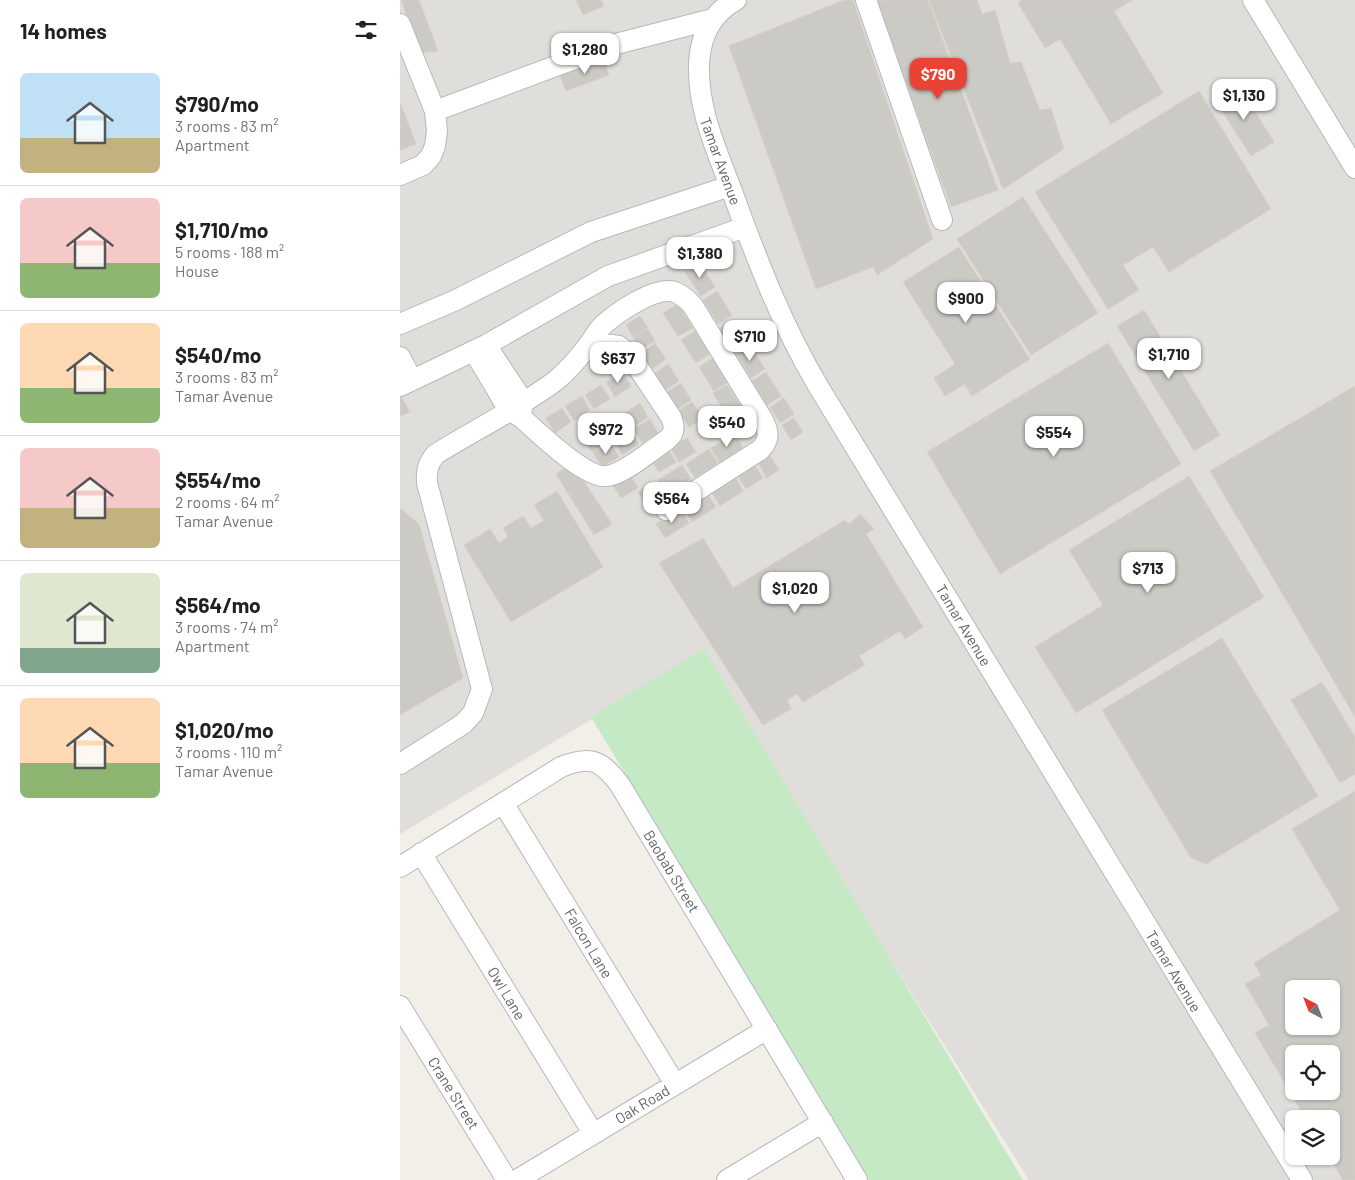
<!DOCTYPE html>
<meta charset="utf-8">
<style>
:root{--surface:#fff;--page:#f2f2f2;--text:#202124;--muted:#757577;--line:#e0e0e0;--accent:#ea4335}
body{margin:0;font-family:Barlow,sans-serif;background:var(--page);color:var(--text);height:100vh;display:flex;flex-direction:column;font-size:19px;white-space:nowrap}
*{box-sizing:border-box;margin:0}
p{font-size:16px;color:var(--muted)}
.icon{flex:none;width:28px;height:28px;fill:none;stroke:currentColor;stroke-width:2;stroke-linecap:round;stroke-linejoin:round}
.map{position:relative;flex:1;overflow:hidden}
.drawer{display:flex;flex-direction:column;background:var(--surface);width:400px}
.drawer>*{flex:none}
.needle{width:32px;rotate:318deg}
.buttons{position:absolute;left:885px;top:980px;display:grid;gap:10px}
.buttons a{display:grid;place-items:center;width:55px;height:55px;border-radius:8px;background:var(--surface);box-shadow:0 1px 4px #0004;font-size:25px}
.price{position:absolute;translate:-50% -42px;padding:0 11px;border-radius:10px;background:#fff;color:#222;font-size:16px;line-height:32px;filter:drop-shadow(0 1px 2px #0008)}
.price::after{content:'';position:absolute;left:50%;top:30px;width:15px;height:11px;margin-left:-8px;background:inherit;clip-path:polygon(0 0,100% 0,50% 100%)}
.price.current{background:var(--accent);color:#fff}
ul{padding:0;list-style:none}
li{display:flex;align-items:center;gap:15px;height:125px;padding:0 20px}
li+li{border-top:1px solid var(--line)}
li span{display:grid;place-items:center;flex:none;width:140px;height:100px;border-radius:8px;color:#555}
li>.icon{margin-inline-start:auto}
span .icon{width:60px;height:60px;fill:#fffc;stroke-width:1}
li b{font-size:21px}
h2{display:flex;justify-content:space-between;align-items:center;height:60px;padding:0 20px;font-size:21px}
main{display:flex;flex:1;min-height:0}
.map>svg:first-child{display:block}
</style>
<main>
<section class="drawer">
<h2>14 homes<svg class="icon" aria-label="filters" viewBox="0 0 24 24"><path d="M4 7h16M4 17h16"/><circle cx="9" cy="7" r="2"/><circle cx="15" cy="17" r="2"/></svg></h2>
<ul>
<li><span style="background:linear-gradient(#bfe0f5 65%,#c2b280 0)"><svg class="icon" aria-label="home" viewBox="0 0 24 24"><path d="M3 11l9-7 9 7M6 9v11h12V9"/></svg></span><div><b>$790/mo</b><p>3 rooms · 83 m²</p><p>Apartment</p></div></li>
<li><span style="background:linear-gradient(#f6c9c9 65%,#8fb573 0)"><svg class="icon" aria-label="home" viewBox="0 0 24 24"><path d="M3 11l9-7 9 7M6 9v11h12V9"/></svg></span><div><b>$1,710/mo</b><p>5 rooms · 188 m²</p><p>House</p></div></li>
<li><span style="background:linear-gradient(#ffd9b3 65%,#8fb573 0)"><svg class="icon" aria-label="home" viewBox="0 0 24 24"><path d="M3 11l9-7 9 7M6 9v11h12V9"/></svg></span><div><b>$540/mo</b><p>3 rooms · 83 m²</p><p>Tamar Avenue</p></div></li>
<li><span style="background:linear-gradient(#f6c9c9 60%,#c2b280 0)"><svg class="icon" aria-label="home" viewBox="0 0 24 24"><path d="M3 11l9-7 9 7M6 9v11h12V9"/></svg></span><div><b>$554/mo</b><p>2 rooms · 64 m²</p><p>Tamar Avenue</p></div></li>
<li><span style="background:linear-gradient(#dfe7d0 75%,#7fa58c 0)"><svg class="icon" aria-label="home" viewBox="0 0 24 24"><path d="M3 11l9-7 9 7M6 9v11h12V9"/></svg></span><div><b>$564/mo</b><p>3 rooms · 74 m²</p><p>Apartment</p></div></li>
<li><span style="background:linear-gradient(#ffd9b3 65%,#8fb573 0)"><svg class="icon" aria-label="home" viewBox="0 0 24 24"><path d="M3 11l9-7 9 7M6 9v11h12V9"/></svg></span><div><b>$1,020/mo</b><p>3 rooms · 110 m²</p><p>Tamar Avenue</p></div></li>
</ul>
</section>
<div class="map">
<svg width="955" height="1180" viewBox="0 0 955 1180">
<rect width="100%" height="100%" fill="#f1efe8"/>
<path fill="#e0deda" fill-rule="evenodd" d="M0,0H955V1180H629L299,655L0,834ZM894,989H931V1026H894ZM894,1054H931V1091H894ZM894,1119H931V1156H894Z"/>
<path fill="#c5e8c5" d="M304,649L623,1180H469L191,717Z"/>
<path fill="#cccac5" stroke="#d6d1c6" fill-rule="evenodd" d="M1,0H19L38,51L20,53Z
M176,0H201L204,6L183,15Z
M444,0H453L533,239L477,275L473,267L416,289L329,46Z
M476,0H528L598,190L551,207Z
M529,0H577L582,14L595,10L610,63L621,62L640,110L651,108L664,149L603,189Z
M622,0H733L714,11L763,93L711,124L660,39L645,48L618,3Z
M203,58L209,75L166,91L160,75Z
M838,85L874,142L851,156L815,100Z
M799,91L871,209L769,272L753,247L723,265L739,290L708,309L635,192Z
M0,102L16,144L0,150Z
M623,197L698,313L631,355L557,239Z
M559,247L630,359L572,396L565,384L545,396L534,378L555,364L503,282Z
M300,263L315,287L301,296L285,272Z
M317,291L332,315L318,324L303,300Z
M278,304L293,328L278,336L263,313Z
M744,310L820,435L794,451L717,326Z
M240,316L248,328L233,337L226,325Z
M333,320L348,344L334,352L319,329Z
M248,329L255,341L240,350L233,338Z
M295,331L310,354L296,363L281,340Z
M255,343L266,359L252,369L242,353Z
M708,343L781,464L600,574L527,452Z
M350,345L365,369L351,378L336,354Z
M313,358L328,382L314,391L299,367Z
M268,364L279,381L265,390L254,374Z
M222,372L231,386L215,397L206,382Z
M366,372L381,396L367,405L352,381Z
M281,383L291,400L277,409L267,392Z
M201,385L210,399L194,409L185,395Z
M327,385L342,408L328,417L313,393Z
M955,386V717L810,471Z
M0,395L10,412L0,416Z
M182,396L190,410L174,421L165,406Z
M384,398L394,414L380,423L370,407Z
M292,402L303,418L289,427L278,411Z
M240,403L248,417L232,428L223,414Z
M162,408L171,422L155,433L146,418Z
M345,412L355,428L341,438L330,421Z
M222,415L231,430L214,440L205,425Z
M394,418L403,432L391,440L382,425Z
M250,419L258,433L242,443L233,429Z
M200,427L208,442L192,452L183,437Z
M230,430L239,444L222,455L214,441Z
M335,433L343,448L320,463L311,448Z
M287,438L296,452L279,462L271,448Z
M210,442L219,457L202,467L193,453Z
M267,448L276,462L259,472L250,458Z
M309,449L318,463L295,478L286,464Z
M370,456L379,470L367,478L358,463Z
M172,463L212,524L194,535L156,474Z
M354,464L363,478L346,489L337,474Z
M282,465L291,479L267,495L258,480Z
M229,473L238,488L221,498L212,484Z
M335,476L343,491L320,506L311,491Z
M789,476L864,597L676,713L635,647L703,605L669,550Z
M254,482L263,496L247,506L238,492Z
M157,491L203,567L111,622L64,545L90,529L99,543L108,537L103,528L123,516L131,528L144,521L134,505Z
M307,493L316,507L292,522L283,508Z
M0,508L19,524L63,678L0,715Z
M280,509L289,523L265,538L256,524Z
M460,514L474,529L466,534L523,627L505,639L500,631L459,656L465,665L403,702L397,694L387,700L391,709L363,725L259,563L303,538L333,588L445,520L449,524Z
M822,638L918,796L806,864L791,858L702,710Z
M922,682L955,737V774L940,783L891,700Z
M955,791V1180H943L929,1156H931V1119H906L855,1033L869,1025L845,984L861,975L854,963L940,910L892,829ZM894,989H931V1026H894ZM894,1054H931V1091H894Z"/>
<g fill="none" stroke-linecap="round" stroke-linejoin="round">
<g stroke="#b5b8bc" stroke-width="22">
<path id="minor" d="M336,0C312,13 301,35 299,62C297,109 317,151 333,194C357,260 382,325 418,386L902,1180
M466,0L542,220
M853,0L955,168
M0,24L35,111L37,131L35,146L31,156L23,165L0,175
M35,111L212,45L313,19
M0,324L56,300L191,232L330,186
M86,345L123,401L121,415
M74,352C83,366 91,380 100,395C103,400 106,407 110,411C114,414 119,415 123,419C139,433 186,479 207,476C223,474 244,456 257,447C270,438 278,434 271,417L231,357L224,350L219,346L212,345L190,343
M0,357L12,380
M0,386L86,345L208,276L345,227
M0,764L63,724L73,713L82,689L27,483C26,471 28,463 36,454C75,430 117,409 154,382C168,371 179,358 190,343C194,337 198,330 203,325C218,312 255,286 275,292C282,295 288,300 293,306L363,420C369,432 370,440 360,450L266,510
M103,803L275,1084
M21,853L193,1133
M0,867L161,767C191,755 201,760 220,785L457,1180
M0,1006L107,1180
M117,1180L367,1029
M327,1180L423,1122"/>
</g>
<use href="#minor" stroke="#fff" stroke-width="20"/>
</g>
<g text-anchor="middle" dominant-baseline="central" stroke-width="4" stroke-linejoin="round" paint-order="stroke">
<g font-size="15" fill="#5f6368" stroke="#fff">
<text transform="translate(321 161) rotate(70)">Tamar Avenue</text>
<text transform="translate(564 625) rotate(59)">Tamar Avenue</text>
<text transform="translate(272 871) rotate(59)">Baobab Street</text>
<text transform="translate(189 943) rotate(59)">Falcon Lane</text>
<text transform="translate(774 971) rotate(59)">Tamar Avenue</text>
<text transform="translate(107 993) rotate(59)">Owl Lane</text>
<text transform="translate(54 1093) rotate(58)">Crane Street</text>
<text transform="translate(242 1104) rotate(-31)">Oak Road</text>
</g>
</g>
</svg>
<div class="buttons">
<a><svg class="needle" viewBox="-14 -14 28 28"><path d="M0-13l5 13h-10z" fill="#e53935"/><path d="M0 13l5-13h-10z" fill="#757577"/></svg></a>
<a><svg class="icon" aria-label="locate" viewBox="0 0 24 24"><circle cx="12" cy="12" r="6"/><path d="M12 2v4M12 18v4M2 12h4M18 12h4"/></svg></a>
<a><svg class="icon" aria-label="layers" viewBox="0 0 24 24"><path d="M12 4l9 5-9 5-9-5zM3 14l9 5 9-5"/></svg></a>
</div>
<b class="price" style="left:185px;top:75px">$1,280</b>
<b class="price current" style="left:538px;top:100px">$790</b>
<b class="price" style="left:844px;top:121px">$1,130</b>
<b class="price" style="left:300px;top:279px">$1,380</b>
<b class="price" style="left:566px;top:324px">$900</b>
<b class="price" style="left:350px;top:362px">$710</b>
<b class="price" style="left:769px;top:380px">$1,710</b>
<b class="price" style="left:218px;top:384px">$637</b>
<b class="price" style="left:327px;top:448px">$540</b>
<b class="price" style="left:206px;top:455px">$972</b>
<b class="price" style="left:654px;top:458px">$554</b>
<b class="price" style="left:272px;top:524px">$564</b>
<b class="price" style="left:748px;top:594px">$713</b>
<b class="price" style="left:395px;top:614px">$1,020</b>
</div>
</main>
